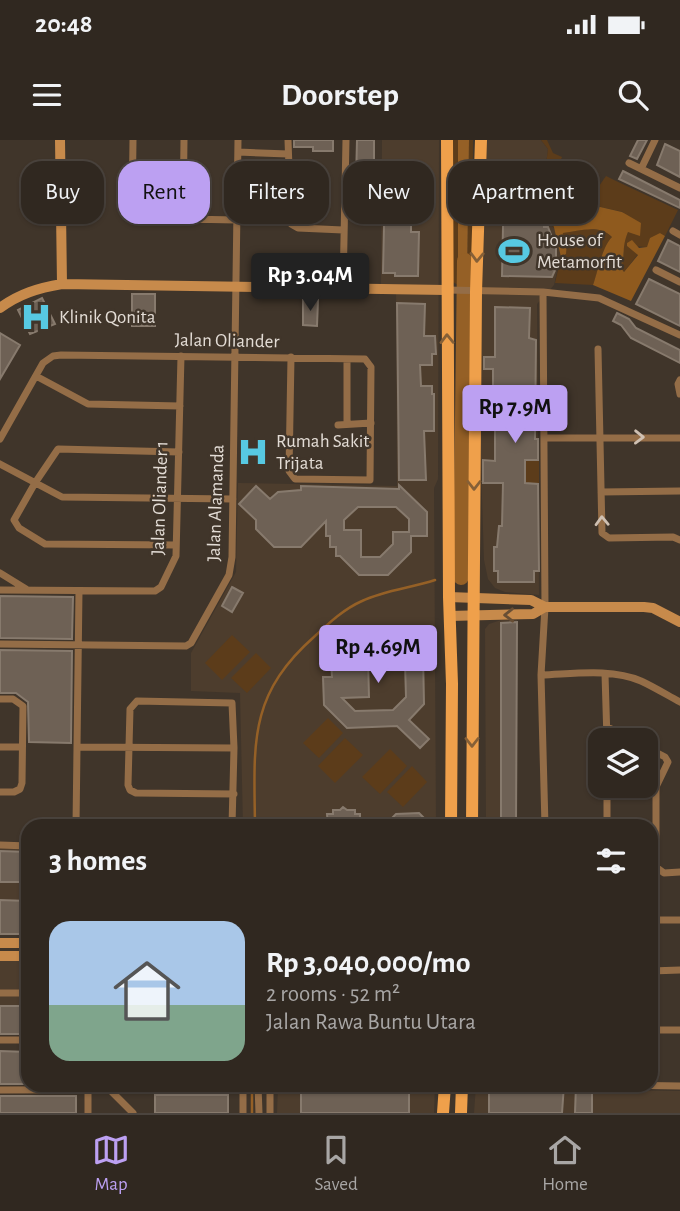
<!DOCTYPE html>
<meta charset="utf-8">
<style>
:root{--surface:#302820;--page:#383029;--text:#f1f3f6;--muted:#a8a6a5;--line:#4b443e;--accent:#bca0f2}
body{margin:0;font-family:"Alegreya Sans",sans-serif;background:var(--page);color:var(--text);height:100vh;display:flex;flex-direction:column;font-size:26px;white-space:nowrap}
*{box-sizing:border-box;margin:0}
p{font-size:23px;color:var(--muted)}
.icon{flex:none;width:38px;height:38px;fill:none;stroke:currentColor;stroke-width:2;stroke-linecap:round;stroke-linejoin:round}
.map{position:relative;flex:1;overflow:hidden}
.side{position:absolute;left:21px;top:679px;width:637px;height:273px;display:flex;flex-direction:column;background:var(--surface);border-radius:21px;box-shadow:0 2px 5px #0004,0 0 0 2px var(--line)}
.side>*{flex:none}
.guide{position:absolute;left:21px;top:21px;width:639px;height:63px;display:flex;gap:14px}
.tools{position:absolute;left:588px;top:588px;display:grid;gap:14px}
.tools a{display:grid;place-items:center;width:70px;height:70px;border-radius:14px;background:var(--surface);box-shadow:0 2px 5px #0004,0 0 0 2px var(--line);font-size:35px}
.price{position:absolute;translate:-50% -60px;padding:0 16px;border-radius:7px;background:var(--accent);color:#111;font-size:23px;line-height:46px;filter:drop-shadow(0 2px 4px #0008)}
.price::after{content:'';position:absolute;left:50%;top:42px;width:21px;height:16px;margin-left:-10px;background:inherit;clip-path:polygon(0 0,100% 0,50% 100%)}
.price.selected{background:#222;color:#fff}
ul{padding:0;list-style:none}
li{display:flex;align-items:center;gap:21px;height:175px;padding:0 28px}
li+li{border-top:2px solid var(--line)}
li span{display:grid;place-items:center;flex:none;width:196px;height:140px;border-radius:21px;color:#555}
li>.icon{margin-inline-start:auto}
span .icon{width:84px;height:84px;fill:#fffc;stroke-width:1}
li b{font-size:30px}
h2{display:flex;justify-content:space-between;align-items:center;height:84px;padding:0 28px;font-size:30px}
.chip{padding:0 24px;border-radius:21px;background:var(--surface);box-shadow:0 2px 5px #0004,0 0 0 2px var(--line);font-size:24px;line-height:63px}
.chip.selected{background:var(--accent);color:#111}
.status{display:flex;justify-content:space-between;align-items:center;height:49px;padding:0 35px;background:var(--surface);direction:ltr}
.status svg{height:19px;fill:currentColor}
header{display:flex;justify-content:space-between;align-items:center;height:91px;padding:0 28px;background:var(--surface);font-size:32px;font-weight:700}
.tabs{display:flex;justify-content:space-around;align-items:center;height:98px;border-top:2px solid var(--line);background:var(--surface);font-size:19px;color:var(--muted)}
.tabs a{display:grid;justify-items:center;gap:4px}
.tabs .selected{color:var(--accent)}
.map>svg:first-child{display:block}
</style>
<div class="status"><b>20:48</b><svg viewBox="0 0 49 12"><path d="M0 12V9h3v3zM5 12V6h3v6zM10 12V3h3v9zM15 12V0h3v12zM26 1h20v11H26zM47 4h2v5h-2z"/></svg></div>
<header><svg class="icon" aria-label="menu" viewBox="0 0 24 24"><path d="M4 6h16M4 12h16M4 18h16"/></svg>Doorstep<svg class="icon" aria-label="search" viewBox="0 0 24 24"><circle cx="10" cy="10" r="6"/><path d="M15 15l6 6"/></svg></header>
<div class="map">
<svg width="680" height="973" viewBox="0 0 680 973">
<rect width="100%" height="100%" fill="#40352a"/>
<path fill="#4d3d2d" d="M382,0H439L438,339L434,348L436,686H243L240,553L191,551V513L236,432L238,343L397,346L396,145H381Z
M486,0H541L548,9L540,73L555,89L561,114L554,145L537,164L539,455L505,452L495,448L488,439L484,420L480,296L481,165Z
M501,480H517V686H486L485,489L489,484Z
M0,708L28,709V792H0Z
M0,819H28V892H0Z
M278,945H435L434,973H277Z
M476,945H603L604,950L680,951V973H474Z"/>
<path fill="#5c3c1a" d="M453,0H458V140H467L469,0H473L472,143L468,146H460L451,141Z
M541,0H547L553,13L562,17L549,47L559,51L566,36L597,49L606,36L614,40L678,70L665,96L660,93L647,107L627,106L638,114L624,132L621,128L624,114L622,106L628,92L623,72L596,66L573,73L557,72L552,79L555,89L540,73L548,9Z
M588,89L603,90L612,97C601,110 599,129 593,145L555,143L561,117L566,114L562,93Z
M525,321H539V344L525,343Z
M232,495L250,512L222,540L205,523Z
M256,513L271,528L247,553L231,538Z
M328,578L343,593L319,618L303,603Z
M345,598L363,615L335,643L318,626Z
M390,609L407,626L380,654L362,637Z
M412,626L427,642L403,667L387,652Z"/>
<path fill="#8f5a1e" d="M596,66L622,72L641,83L640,96L628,92C621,109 626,113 621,128L624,132L638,115L627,106V103L632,100L639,108L647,107L650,98L660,93L665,96L631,161L593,145C598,131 602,107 612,97C599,84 579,91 563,93L562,98L567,101L566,114L561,117L552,79L557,72L573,73Z"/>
<path fill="#956026" d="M458,0H469L467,141L458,140Z"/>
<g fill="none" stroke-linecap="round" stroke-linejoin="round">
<path stroke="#956026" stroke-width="2.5" d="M255,686C254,603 248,555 315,496C330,482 344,469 362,461C385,450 411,448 435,440
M252,973V945"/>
<path stroke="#956026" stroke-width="16" d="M461,437L465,121"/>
</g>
<path fill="#6e6155" stroke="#877a6d" stroke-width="2" fill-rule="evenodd" d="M294,0H333V11H313V7H294Z
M357,0H374V20L415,21V33H420L419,58H411V92H419L418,136H395V133H383L385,40H356Z
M638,0H647L637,19L630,16Z
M665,4L680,11V37L657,25Z
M623,31L680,60V68L619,39Z
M504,39H531L530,64H536L538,84H544V87H548L556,108V128L552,137L502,136Z
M668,100L680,106V132L658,121Z
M649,139L680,154V186L636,164Z
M132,154H155V186H132Z
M42,158L55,184L30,194L18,170Z
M303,160H318L317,186L303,185Z
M397,163L425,164L424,196H435L436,214H432V225H420L421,246H432V254H434V291H424L426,340H399Z
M495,167L530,168L529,198L536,200L535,299H538V320H525V343L538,344L539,431H534V442H498V431H494V407H497L499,386H502L503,343H483V320L495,321V263H486V250H493V229H484V217H495Z
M617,173L629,179L636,188L680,210V223L631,198L621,185L613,181Z
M0,193L20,205L0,239Z
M399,345L427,372V396H411V412L388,435H359L340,416H336V407H330V396H326V381L301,407H274L256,389V380L239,364L256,346L270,359L278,352L301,350V346L399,349ZM358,367H396L409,379V392H393V404L380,417H361V390H344V380Z
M232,447L243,453L232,472L222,466Z
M0,456L73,457L72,499L0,498Z
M517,482L516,686H501V483Z
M399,493L423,514L424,564L409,580L429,599L420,608L397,586L347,588L324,565L323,537H332L331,521H338L366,494ZM391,510L405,523L406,557L393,570L355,571L342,558L369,557L368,517L374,511Z
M0,510L72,511L71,603L29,602L28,562L16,553H0Z
M343,667L347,670H355V674H360V686H328L327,674H333V670H340Z
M419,673L432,686H384L396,674Z
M0,711L28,712V742H0Z
M0,760L28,761V794H0Z
M0,866H28V894H0Z
M0,911L28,912V944H0Z
M301,945H409V973H301Z
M489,945H564L562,973H489Z
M576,945H592V973H575Z
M155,955H228V973H155Z
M0,956H76V973H0Z"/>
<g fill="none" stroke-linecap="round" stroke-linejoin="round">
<path stroke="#946d47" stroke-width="7" d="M133,0L132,75L135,78L236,80
M288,0L291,84L298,88L343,90
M238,12L288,14
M629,23L680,48
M641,29L655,0
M183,80L184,0
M673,91L680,95
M656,130L680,142
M343,149L346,0
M446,150L543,152L599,158L680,195
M543,152L545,467L541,535L545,686
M598,209L602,393L609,398L673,397L680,400
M36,236L88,264L180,266
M680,240L678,244L680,254
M347,283V219
M338,285L371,283
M545,298H680
M0,299L43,223L53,216L61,215L365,219L371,227L370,340L295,339L289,331L291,217
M0,324L62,357L233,359
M601,352L680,351
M176,405L45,404L19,388L14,380L35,343L58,309L179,312
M0,433L26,449
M0,450L155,451L161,447L176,416L181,216
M0,504L186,506L191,503L229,435L232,417L238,0
M605,534L607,600
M541,535C573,534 611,528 641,541C654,547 667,555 680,562
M0,559H13L23,566L22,643L20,649L14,652H0
M607,587L633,600
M0,607H22
M77,607L234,608
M646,607L665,617L668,622L656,647V727L664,733L680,732
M607,646V686
M76,686L79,451
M232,686L234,608L232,563L137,561L130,569L128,645L130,650L136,653L234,654
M0,705L28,706
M651,780H680
M651,831L680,830
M0,853H28
M651,890H680
M0,900H28
M258,945L259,973
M270,945V973
M618,945L680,946
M88,946V973
M109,949L133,973
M0,950L243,949
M243,973V946"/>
<path stroke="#c78a4b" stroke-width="10" d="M60,0L62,144
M0,168C19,154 38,148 62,144L446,150
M449,457L531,460L545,467H644L653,468L680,482
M449,476L533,474L545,467
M0,803H28
M0,816H28"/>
<path stroke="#efa04b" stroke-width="12" d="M447,0L449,457L452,544L451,686
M472,686L476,152L481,0
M443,973L445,945
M461,973L462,945"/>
</g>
<defs><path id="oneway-chevron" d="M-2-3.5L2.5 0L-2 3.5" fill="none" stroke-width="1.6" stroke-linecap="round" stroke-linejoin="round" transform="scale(1.75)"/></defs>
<g stroke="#866037">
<use href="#oneway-chevron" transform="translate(477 117) rotate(92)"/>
<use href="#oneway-chevron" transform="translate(447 199) rotate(-91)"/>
<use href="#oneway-chevron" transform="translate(474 345) rotate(90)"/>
<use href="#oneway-chevron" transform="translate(472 602) rotate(90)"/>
</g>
<g stroke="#cfc0b2">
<use href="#oneway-chevron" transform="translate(639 297) rotate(1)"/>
<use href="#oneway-chevron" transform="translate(602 381) rotate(-92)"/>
</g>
<use stroke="#684e34" href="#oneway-chevron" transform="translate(509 475) rotate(179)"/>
<defs>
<g id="stadium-bare" transform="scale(2.415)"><path d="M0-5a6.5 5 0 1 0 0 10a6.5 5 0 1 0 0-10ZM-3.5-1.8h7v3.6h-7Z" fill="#57c9e2" stroke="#40352a" stroke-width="2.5" paint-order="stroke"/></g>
<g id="hospital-bare" transform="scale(2.415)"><path d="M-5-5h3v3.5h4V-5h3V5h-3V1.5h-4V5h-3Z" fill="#57c9e2" stroke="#40352a" stroke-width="2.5" paint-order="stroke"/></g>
</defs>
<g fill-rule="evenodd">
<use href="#stadium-bare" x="514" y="111"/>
<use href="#hospital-bare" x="36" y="177"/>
<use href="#hospital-bare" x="253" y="312"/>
</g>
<g text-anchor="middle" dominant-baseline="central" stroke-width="5" stroke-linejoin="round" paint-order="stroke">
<g font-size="19" fill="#e3dcd5" stroke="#40352a" text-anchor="start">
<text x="537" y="100">House of<tspan x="537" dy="22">Metamorfit</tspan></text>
<text x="59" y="177">Klinik Qonita</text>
<text x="276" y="301">Rumah Sakit<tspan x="276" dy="22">Trijata</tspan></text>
</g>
<g font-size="19" fill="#e3dcd5" stroke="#40352a">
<text transform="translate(227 201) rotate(1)">Jalan Oliander</text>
<text transform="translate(160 358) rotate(-88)">Jalan Oliander 1</text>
<text transform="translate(216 363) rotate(-88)">Jalan Alamanda</text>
</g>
</g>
</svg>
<div class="tools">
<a><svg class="icon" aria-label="layers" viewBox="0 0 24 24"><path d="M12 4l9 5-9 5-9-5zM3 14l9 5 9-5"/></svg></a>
</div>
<b class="price selected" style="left:310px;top:173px">Rp 3.04M</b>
<b class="price" style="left:515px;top:305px">Rp 7.9M</b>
<b class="price" style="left:378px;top:545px">Rp 4.69M</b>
<div class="guide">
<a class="chip">Buy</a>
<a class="chip selected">Rent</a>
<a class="chip">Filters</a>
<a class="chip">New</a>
<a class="chip">Apartment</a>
</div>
<section class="side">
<h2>3 homes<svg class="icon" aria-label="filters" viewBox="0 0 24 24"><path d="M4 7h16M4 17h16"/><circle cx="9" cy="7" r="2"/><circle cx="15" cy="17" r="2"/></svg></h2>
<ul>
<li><span style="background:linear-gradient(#a9c7e8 60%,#7fa58c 0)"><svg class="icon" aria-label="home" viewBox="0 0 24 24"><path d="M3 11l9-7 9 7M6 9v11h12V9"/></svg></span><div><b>Rp 3,040,000/mo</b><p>2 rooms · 52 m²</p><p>Jalan Rawa Buntu Utara</p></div></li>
</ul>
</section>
</div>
<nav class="tabs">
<a class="selected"><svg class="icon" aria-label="map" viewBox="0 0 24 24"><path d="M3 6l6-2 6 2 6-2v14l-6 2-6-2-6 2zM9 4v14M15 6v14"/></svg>Map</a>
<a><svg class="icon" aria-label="saved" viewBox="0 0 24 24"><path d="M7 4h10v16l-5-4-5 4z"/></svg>Saved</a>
<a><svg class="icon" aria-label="home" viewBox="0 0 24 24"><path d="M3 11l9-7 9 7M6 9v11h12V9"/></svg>Home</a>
</nav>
